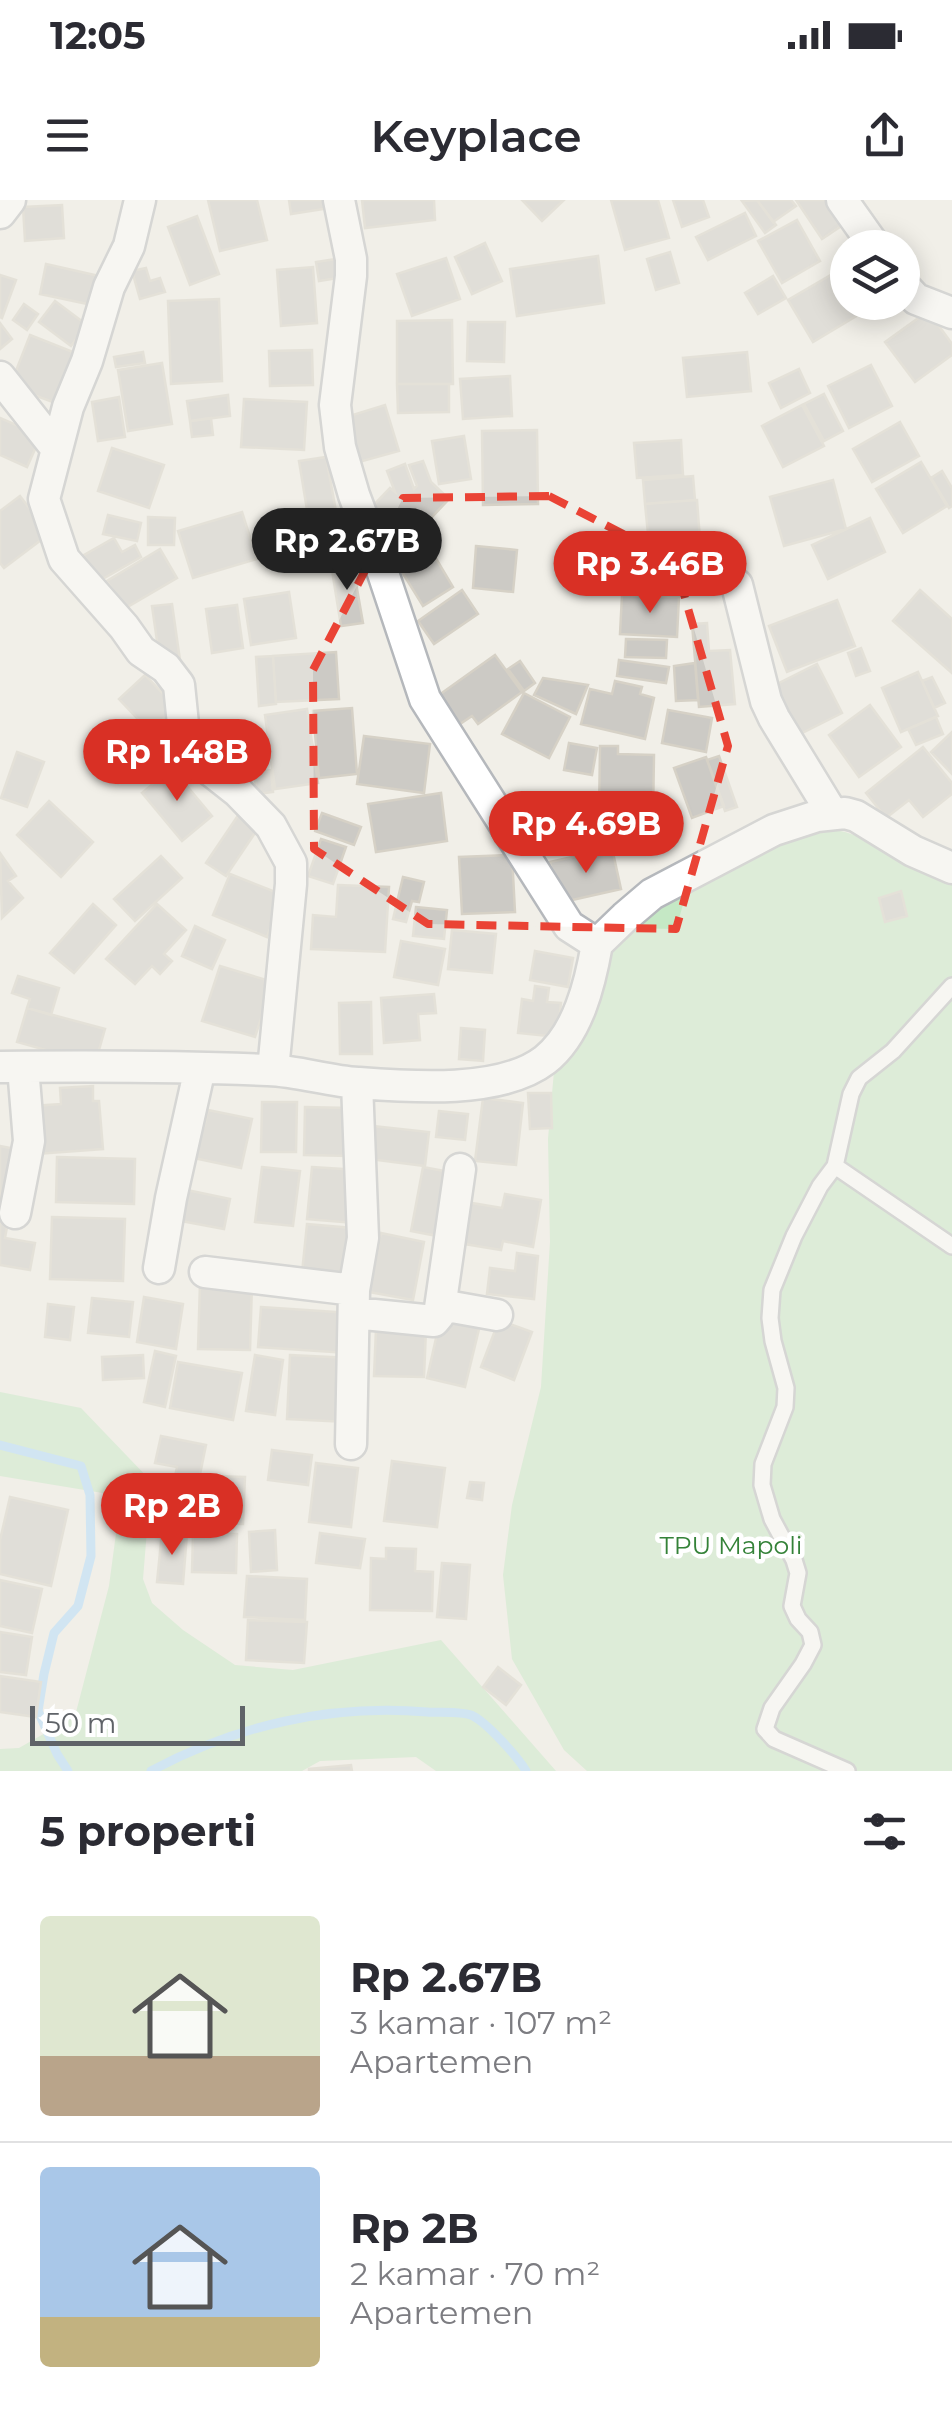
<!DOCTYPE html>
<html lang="id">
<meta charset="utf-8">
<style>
:root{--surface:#fff;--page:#f7f7f7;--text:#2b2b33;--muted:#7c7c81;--line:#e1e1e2;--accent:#d93025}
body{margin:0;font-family:Montserrat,sans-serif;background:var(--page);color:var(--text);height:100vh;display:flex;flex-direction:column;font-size:38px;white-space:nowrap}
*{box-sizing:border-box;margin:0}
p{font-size:32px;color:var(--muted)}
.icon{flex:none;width:55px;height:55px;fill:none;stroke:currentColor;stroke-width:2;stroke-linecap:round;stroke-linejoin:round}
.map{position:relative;height:1571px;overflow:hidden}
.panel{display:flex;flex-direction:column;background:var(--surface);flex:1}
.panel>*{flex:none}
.tools{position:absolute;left:830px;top:30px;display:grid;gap:20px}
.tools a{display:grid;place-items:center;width:90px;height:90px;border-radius:50%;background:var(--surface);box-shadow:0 5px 25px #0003;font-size:50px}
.scale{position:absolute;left:30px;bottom:25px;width:215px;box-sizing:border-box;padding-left:10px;border:5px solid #5f6368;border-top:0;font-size:28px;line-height:35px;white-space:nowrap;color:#5f6368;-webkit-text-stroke:8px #fff;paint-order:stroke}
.price{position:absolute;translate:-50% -85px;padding:0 22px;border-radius:35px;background:var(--accent);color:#fff;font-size:32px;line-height:65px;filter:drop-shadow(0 2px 5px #0008)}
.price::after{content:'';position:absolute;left:50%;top:60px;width:30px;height:22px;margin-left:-15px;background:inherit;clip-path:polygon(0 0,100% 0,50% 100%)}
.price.active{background:#222;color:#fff}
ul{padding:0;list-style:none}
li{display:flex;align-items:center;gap:30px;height:250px;padding:0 40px}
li+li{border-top:2px solid var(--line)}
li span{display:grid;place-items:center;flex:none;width:280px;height:200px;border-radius:10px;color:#555}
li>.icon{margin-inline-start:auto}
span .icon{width:120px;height:120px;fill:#fffc;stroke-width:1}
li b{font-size:42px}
h2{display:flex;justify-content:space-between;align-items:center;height:120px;padding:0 40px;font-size:42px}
.status{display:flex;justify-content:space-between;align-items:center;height:70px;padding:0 50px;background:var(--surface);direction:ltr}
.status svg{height:28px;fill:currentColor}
header{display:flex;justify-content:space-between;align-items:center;height:130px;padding:0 40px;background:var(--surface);font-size:45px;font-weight:600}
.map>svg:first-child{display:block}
</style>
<div class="status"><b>12:05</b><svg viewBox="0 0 49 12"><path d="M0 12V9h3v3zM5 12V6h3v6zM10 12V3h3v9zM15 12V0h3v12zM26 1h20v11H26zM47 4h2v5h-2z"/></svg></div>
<header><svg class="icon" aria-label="menu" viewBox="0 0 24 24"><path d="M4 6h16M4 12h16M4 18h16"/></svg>Keyplace<svg class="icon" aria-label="share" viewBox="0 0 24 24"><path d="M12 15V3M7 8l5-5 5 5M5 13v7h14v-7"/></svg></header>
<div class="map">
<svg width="952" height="1571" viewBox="0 0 952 1571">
<rect width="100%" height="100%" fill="#f1efe8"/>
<path fill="#c5e8c5" d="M796,622L845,632L952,668V1571H587L564,1550L512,1459L503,1375L512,1305L541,1187L550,1042L548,939L555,860L595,738Z
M0,1192L81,1208L151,1281L143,1379L152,1403L183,1430L235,1465L293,1470L441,1440L556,1571H436L416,1557L320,1561L302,1571H0V1549L19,1548L75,1516L109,1386L121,1296L0,1276Z"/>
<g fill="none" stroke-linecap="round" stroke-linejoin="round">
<path stroke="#aadaff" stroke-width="9" d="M0,1245L81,1266L90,1295L91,1356L78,1406L54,1433L44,1474L38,1511L57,1554L68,1571
M151,1571C236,1525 331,1504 427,1512C438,1513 464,1511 473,1516C487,1523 518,1557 526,1571"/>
</g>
<path fill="#cccac5" stroke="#d6d1c6" stroke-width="2.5" d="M208,0H257L267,40L220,51Z
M289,0H329L330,8L291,14Z
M362,0H434L435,20L365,28Z
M522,0H564L542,21Z
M611,0H658L669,38L625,50Z
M673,0H703L709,17L682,27Z
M757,0L776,25L765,33L742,1Z
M757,0H791L796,6L773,22Z
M796,0H834L849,21L822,39Z
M62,5L64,38L25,41L23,7Z
M745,13L756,36L708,60L696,37Z
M197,16L219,74L190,85L168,27Z
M797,20L820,61L782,83L758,41Z
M485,43L502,81L472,94L455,57Z
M670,52L679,83L656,90L647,59Z
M598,56L604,103L517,116L510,69Z
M446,58L460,99L412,116L397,74Z
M336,59L338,78L319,81L316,62Z
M46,64L99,76L92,105L40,94Z
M848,65V102L878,103L813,142L788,100Z
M313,67L317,123L281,126L277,70Z
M146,68L150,81L160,78L165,92L140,99L132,71Z
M0,75L16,80L2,118L0,117Z
M773,76L786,98L758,114L745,93Z
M219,99L222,181L171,184L168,101Z
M55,101L87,125L71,146L39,122Z
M24,104L38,114L27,130L13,120Z
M928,111L952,144V155L915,182L885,142Z
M452,120L453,184H397V121Z
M468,122H505L504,162L467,161Z
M0,123L12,139L0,149Z
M30,135L83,156L63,206L10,186Z
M312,150L313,185L270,186L269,151Z
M143,152L145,163L116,167L114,157Z
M747,152L751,191L687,197L683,158Z
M162,163L172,224L128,231L118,170Z
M871,165L892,206L849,228L828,186Z
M799,169L810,193L781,208L769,183Z
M510,176L512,216L463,219L460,179Z
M397,184H449V212L398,213Z
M824,194L843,231L824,241L804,204Z
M228,195L230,216L190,221L187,201Z
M119,197L125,237L98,241L92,202Z
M244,199L307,202L304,250L241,247Z
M385,205L399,251L359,262L346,217Z
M802,205L824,246L783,267L762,226Z
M0,218L41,236L27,267L0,255Z
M211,218L213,235L192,237L190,221Z
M900,222L919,256L872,282L853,249Z
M537,230L538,304L483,305L482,231Z
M464,236L471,279L439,284L432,241Z
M681,240L683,275L637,278L634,243Z
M112,248L164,265L149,308L98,291Z
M326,257L336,311L308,316L299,261Z
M423,261L431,282L449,299L402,349L365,314L390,288L395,292L387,271L405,264L414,289L417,286L409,265Z
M921,262L947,306L903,333L876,289Z
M942,271L952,288V306L949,308L931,278Z
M693,276L695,300L645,304L643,280Z
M833,280L846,329L784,346L770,297Z
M20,296L49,334L4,368L0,363V311Z
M695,300H697L700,340L649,344L645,304Z
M242,312L257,359L193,378L178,331Z
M108,315L141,323L137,341L103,334Z
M148,317L175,318L174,345H148Z
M870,318L885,352L828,379L812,345Z
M343,321L350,352L317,359L310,328Z
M114,338L122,352L135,345L141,357L92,385L77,359Z
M613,344L647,347L643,385L609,382Z
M428,345L453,387L423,406L397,364Z
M476,346L517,350L513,392L473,388Z
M160,349L177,378L124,409L107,381Z
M352,360L363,423L341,426L331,364Z
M462,390L478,414L434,444L418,421Z
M920,390L952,419V473L893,421Z
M289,392L296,438L251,445L244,399Z
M622,395L679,397L677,437L620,434Z
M837,400L855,446L787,472L769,426Z
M172,404L180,460L160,462L152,406Z
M237,405L243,448L212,453L206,409Z
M707,423L709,451L730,450L735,504L699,507L692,424Z
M626,439L667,440L666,458L625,457Z
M861,448L870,471L856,476L848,453Z
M336,452L339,499L276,502L273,456Z
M495,455L522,492L478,524L472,516L460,524L439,495Z
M273,456L276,504L259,506L256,457Z
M619,460L669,467L666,483L617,476Z
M520,461L535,483L524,491L508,469Z
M695,463L698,500L676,501L674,466Z
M817,464L842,513L800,534L775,485Z
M918,472L938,516L901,532L882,488Z
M145,475L176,507L150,532L119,499Z
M932,477L945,503L934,508L922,481Z
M543,478L588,485L576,514L534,495Z
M615,481L642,487L640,494L654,498L645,539L581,524L590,489L612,494Z
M524,493L570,517L549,558L502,534Z
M870,505L901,547L859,577L829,535Z
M352,508L357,574L319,578L313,511Z
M307,509L318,583L275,589L265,515Z
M668,510L712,518L706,552L662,543Z
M936,517L943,534L916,545L908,529Z
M116,521L148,553L118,583L86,550Z
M952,532V574L931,552Z
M364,536L430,544L424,593L357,584Z
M569,543L597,548L592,575L564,570Z
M600,546H618V554L654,555L653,618L599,617Z
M923,547L952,583V594L923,617L909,600L886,618L866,593Z
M17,552L44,562L27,607L1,598Z
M719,556L737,607L725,611L707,560Z
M706,557L724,606L692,618L674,568Z
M172,568L212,616L182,641L142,593Z
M271,570L273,592L257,594L254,573Z
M441,593L447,641L376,652L368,604Z
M49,601L93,642L61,677L17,635Z
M322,613L361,627L354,645L315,631Z
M239,614L259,627L226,676L206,663Z
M321,639L346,647L333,684L308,676Z
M612,648L621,689L559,703L550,662Z
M0,653L16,676L8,681L23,698L2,718Z
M512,655L515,712L462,714L459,657Z
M161,656L182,678L135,721L114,699Z
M230,674L283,695L267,737L213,715Z
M403,677L424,682L419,702L412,701L406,722L393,719Z
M338,685L389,687L385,752L311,749L313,715L336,717Z
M901,691L907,716L885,722L879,698Z
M93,704L116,725L74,773L50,753Z
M157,704L186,730L164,754L172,761L160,774L152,766L135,784L106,759Z
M416,707L447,710L444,739L413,736Z
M195,726L225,740L212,769L182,756Z
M452,730L496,734L492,773L448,769Z
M401,741L445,749L438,785L394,777Z
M535,751L573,758L568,787L530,780Z
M220,766L273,782L255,837L202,821Z
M18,776L59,788L51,815L27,808L30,799L12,793Z
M535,786L549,788L547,802L561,803L557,837L518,833L522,799L533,801Z
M434,794L436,813L418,814L420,840L384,843L381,798Z
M371,802L372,854H340L339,803Z
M27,808L105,829L95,864L17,842Z
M461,828L485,830L483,861L459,859Z
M93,886V901H99L103,949L37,954L33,906L61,904L60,888Z
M528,893H551L552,928L530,929Z
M483,898L523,903L516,965L475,961Z
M262,902H297L296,952H261Z
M305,907L350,908L349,956L304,955Z
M208,910L252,919L241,968L189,957L196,925L204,927Z
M439,911L468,914L465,940L436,937Z
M373,926L429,932L425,966L369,959Z
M0,946L21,950L5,1038L35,1043L30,1070L0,1065Z
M57,957L135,959L134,1004L56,1002Z
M262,967L300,971L293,1026L255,1022Z
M312,967L358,970L354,1023L307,1019Z
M423,967L455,973L442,1037L411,1031Z
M187,990L230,999L224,1029L181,1021Z
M505,994L541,1000L533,1047L503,1041L501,1050L452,1042L460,1001L502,1008Z
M52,1017L125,1019L123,1081L50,1079Z
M307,1024L352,1028L347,1077L302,1073Z
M381,1033L424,1042L413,1100L369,1092Z
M517,1053L538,1056L534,1099L487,1094L490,1068L515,1071Z
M200,1083L252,1085L250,1150L198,1149Z
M144,1097L183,1104L176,1149L137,1142Z
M92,1098L133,1102L129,1137L88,1133Z
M48,1104L74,1107L70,1140L45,1137Z
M261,1107L350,1113L347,1153L258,1147Z
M441,1116L480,1125L465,1187L427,1178Z
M499,1120L532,1132L514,1180L481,1167Z
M376,1129L426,1130L424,1177L374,1176Z
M155,1151L176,1156L165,1207L144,1202Z
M143,1155L144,1178L103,1180L102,1157Z
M255,1155L283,1160L275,1215L246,1211Z
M290,1155L350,1158L347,1222L287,1219Z
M178,1162L242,1173L233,1220L170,1208Z
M161,1236L206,1245L192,1314L168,1309L177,1267L155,1263Z
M272,1250L312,1255L308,1285L268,1280Z
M392,1261L445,1268L437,1327L384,1321Z
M316,1263L358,1268L351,1327L309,1322Z
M213,1276L245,1277L243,1324L211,1323Z
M470,1282L484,1283L482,1300L467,1298Z
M10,1297L68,1310L51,1386L0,1374V1340Z
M275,1330L277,1370L251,1372L249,1332Z
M162,1332L187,1334L183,1384L157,1382Z
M193,1333L237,1334L236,1373L192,1372Z
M320,1333L365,1339L360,1368L316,1363Z
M386,1348L416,1349L415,1371L433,1372L432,1411L370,1410L371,1358L386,1359Z
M442,1363L470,1365L466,1419L437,1417Z
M247,1376L307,1379L305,1420L244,1417Z
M0,1380L42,1389L32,1433L0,1426Z
M248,1420L307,1422L304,1463L246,1460Z
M0,1432L32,1437L26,1475L0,1472Z
M498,1467L521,1485L506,1505L483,1487Z
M0,1476L41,1482L36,1517L0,1512Z
M351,1565L352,1571H309V1569Z"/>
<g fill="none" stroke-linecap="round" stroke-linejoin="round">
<g stroke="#b5b8bc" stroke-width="20">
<path id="service" d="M835,966L952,1046
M847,1571L774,1539L765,1529L772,1508L803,1464L813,1445L810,1432L798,1419L792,1406L798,1373L794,1360L772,1319L762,1285L763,1264L785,1207L786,1188L773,1141L770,1118L772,1090L794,1036L820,986L835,966L851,894L859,878L893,851L952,786"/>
</g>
<g stroke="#b5b8bc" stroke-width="35">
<path id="minor" d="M140,0L129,46L109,87L87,161L68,207L44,299L64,359L124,427L141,451L166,468L179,485L184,534L195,553L210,570L238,592L271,626L291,663V684L273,870
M339,0L351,59V76L335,205L340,247L354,295L381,367L425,499L569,726L597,744L625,717L652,694L774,630L817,616L845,613L856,616L913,651L952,668
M842,0L876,48
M0,13L10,0
M902,84L916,99L952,113
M0,177L56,248
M737,385L766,501L774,518L832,613
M0,867C89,866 179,866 268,870C298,871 328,881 358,883C411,887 501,894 545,860C578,834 590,784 597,744
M15,1013L29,941L23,867
M159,1068L171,998L200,868
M205,1072L354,1090
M441,1105L497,1115
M354,1113L434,1121L439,1115L460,969
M351,1244L354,1090L363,1038L357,883"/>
</g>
<use href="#service" stroke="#fff" stroke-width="15"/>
<use href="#minor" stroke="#fff" stroke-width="30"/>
</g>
<path d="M0 0H952V1571H0ZM549,296L674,360L728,546L676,729L428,724L314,649L313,470L403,298Z" fill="#f1efe8" fill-opacity=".55" fill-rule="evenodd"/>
<path fill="none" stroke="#ea4335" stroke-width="8" stroke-dasharray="20 12" stroke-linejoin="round" d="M549,296L674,360L728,546L676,729L428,724L314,649L313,470L403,298Z"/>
<g text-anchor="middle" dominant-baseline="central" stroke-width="9" stroke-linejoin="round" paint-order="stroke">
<g font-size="25" fill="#348238" stroke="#fff">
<text x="731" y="1345">TPU Mapoli</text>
</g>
</g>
</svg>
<div class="tools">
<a><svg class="icon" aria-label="layers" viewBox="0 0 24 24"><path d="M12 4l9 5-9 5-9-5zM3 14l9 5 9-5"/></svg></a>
</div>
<div class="scale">50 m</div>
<b class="price active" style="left:347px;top:393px">Rp 2.67B</b>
<b class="price" style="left:650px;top:416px">Rp 3.46B</b>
<b class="price" style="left:177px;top:604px">Rp 1.48B</b>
<b class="price" style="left:586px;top:676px">Rp 4.69B</b>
<b class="price" style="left:172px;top:1358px">Rp 2B</b>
</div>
<section class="panel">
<h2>5 properti<svg class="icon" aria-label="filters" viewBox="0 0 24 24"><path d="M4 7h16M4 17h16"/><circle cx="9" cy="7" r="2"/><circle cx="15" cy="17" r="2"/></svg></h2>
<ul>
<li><span style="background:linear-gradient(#dfe7d0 70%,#b9a48a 0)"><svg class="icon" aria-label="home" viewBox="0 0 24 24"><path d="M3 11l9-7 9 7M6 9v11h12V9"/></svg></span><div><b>Rp 2.67B</b><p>3 kamar · 107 m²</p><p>Apartemen</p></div></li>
<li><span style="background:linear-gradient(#a9c7e8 75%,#c2b280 0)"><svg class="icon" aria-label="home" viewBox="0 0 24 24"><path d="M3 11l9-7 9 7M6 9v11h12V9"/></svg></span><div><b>Rp 2B</b><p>2 kamar · 70 m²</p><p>Apartemen</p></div></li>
</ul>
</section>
